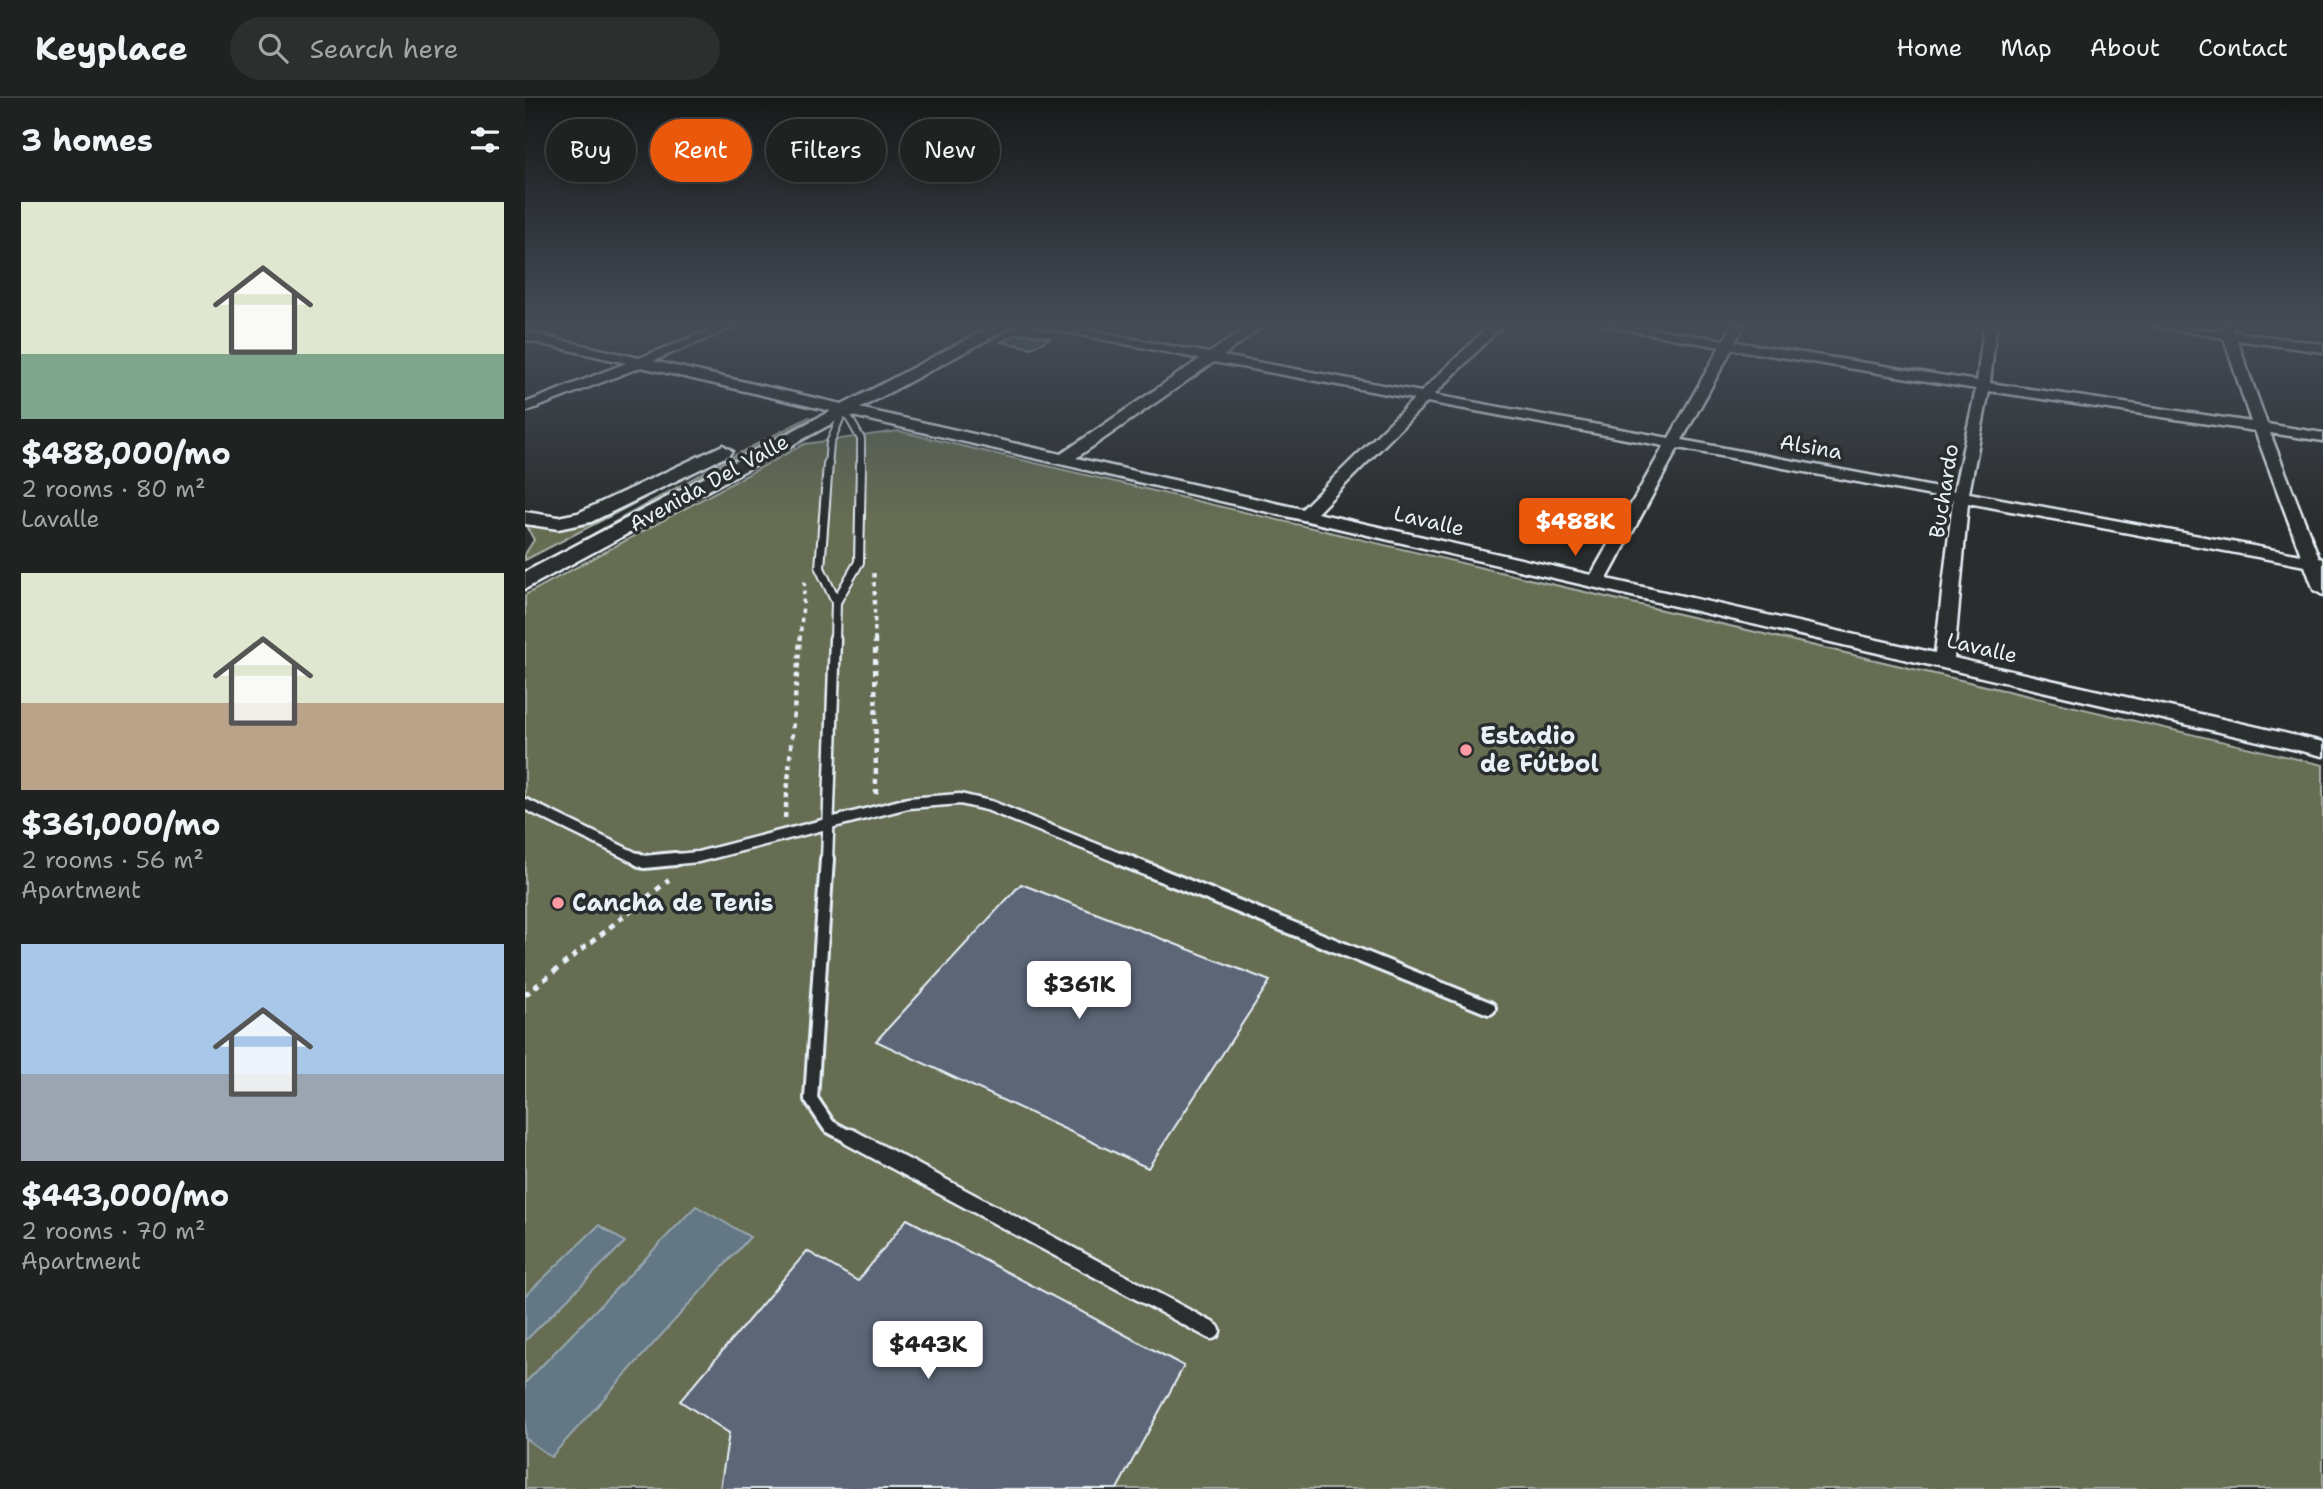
<!DOCTYPE html>
<meta charset="utf-8">
<style>
:root{--surface:#202222;--page:#2d2f2f;--text:#f1f3f6;--muted:#a2a4a5;--line:#3d3f40;--accent:#ea580c}
body{margin:0;font-family:"Shantell Sans",sans-serif;background:var(--page);color:var(--text);height:100vh;display:flex;flex-direction:column;font-size:26px;white-space:nowrap}
*{box-sizing:border-box;margin:0}
p{font-size:23px;color:var(--muted)}
.icon{flex:none;width:38px;height:38px;fill:none;stroke:currentColor;stroke-width:2;stroke-linecap:round;stroke-linejoin:round}
.map{position:relative;flex:1;overflow:hidden}
.sheet{display:flex;flex-direction:column;background:var(--surface);width:525px}
.sheet>*{flex:none}
.top-card{position:absolute;left:21px;top:21px;width:665px;height:63px;display:flex;gap:14px}
.price{position:absolute;translate:-50% -60px;padding:0 16px;border-radius:7px;background:#fff;color:#222;font-size:23px;line-height:46px;filter:drop-shadow(0 2px 4px #0008)}
.price::after{content:'';position:absolute;left:50%;top:42px;width:21px;height:16px;margin-left:-10px;background:inherit;clip-path:polygon(0 0,100% 0,50% 100%)}
.price.current{background:var(--accent);color:#fff}
ul{padding:0;list-style:none}
li{display:grid;align-content:center;gap:14px;height:371px;padding:0 21px}
li span{display:grid;place-items:center;height:217px;border-radius:0px;color:#555}
li>.icon{margin-inline-start:auto}
span .icon{width:126px;height:126px;fill:#fffc;stroke-width:1}
li b{font-size:30px}
h2{display:flex;justify-content:space-between;align-items:center;height:84px;padding:0 21px;font-size:30px}
.chip{padding:0 24px;border-radius:32px;background:var(--surface);box-shadow:0 4px 10px #0003,0 0 0 2px var(--line);font-size:24px;line-height:63px}
.chip.current{background:var(--accent);color:#fff}
header{display:flex;align-items:center;gap:42px;box-sizing:border-box;height:98px;padding:0 35px;background:var(--surface);border-bottom:2px solid var(--line)}
header strong{font-size:33px}
nav{display:flex;gap:38px;margin-inline-start:auto;font-size:24px}
.search{width:490px;height:63px;background:var(--page);display:flex;align-items:center;gap:18px;box-sizing:border-box;padding:0 24px;border-radius:38px;color:var(--muted);font-size:26px}
main{display:flex;flex:1;min-height:0}
.map>svg:first-child{display:block}
</style>
<header>
<strong>Keyplace</strong>
<div class="search"><svg class="icon" aria-label="search" viewBox="0 0 24 24"><circle cx="10" cy="10" r="6"/><path d="M15 15l6 6"/></svg>Search here</div>
<nav><a>Home</a><a>Map</a><a>About</a><a>Contact</a></nav>
</header>
<main>
<section class="sheet">
<h2>3 homes<svg class="icon" aria-label="filters" viewBox="0 0 24 24"><path d="M4 7h16M4 17h16"/><circle cx="9" cy="7" r="2"/><circle cx="15" cy="17" r="2"/></svg></h2>
<ul>
<li><span style="background:linear-gradient(#dfe7d0 70%,#7fa58c 0)"><svg class="icon" aria-label="home" viewBox="0 0 24 24"><path d="M3 11l9-7 9 7M6 9v11h12V9"/></svg></span><div><b>$488,000/mo</b><p>2 rooms · 80 m²</p><p>Lavalle</p></div></li>
<li><span style="background:linear-gradient(#dfe7d0 60%,#b9a48a 0)"><svg class="icon" aria-label="home" viewBox="0 0 24 24"><path d="M3 11l9-7 9 7M6 9v11h12V9"/></svg></span><div><b>$361,000/mo</b><p>2 rooms · 56 m²</p><p>Apartment</p></div></li>
<li><span style="background:linear-gradient(#a9c7e8 60%,#9aa5b1 0)"><svg class="icon" aria-label="home" viewBox="0 0 24 24"><path d="M3 11l9-7 9 7M6 9v11h12V9"/></svg></span><div><b>$443,000/mo</b><p>2 rooms · 70 m²</p><p>Apartment</p></div></li>
</ul>
</section>
<div class="map">
<svg width="1798" height="1391" viewBox="0 0 1798 1391">
<rect width="100%" height="100%" fill="#2a2d2e"/>
<filter id="ink" filterUnits="userSpaceOnUse"><feTurbulence type="fractalNoise" baseFrequency=".0143" numOctaves="2"/><feDisplacementMap in="SourceGraphic" scale="14" xChannelSelector="R" yChannelSelector="G"/><feConvolveMatrix kernelMatrix="1 2 1 2 8 2 1 2 1" color-interpolation-filters="sRGB"/></filter>
<g filter="url(#ink)">
<path fill="#666d53" stroke="#a7afa6" stroke-width="2" d="M284,319L288,320L204,363L0,477V474L201,362Z
M373,333L1798,667V1391H0V497L279,346Z
M117,398L120,400L0,462V456L9,442L0,425L54,427Z"/>
<path fill="#637784" stroke="#98a8b2" stroke-width="2" d="M171,1108L225,1139L26,1359L0,1340V1285Z
M74,1127L100,1144L0,1243V1198Z"/>
<path fill="#5c6677" stroke="#e8f1f8" stroke-width="2" d="M491,236H503L525,240L507,250L476,244Z
M496,786L745,883L623,1070L351,943Z
M382,1121L659,1268L592,1391H195L204,1335L155,1303L282,1153L333,1183Z"/>
<g fill="none" stroke-linecap="round" stroke-linejoin="round">
<g stroke="#e8f1f8" stroke-width="10">
<path id="service-far4" d="M303,368L305,345L319,311L336,341V368"/>
</g>
<g stroke="#e8f1f8" stroke-width="12">
<path id="service-far3" d="M303,366L295,470L311,504
M311,504L334,464L336,366
M310,542L311,504"/>
</g>
<g stroke="#e8f1f8" stroke-width="15">
<path id="service-far2" d="M0,706L117,763
M131,763L173,759L383,705L435,701L465,708L601,763
M302,763L310,541"/>
</g>
<g stroke="#e8f1f8" stroke-width="18">
<path id="service-far1" d="M113,761L119,764L150,761
M302,761L286,1001L304,1028L328,1041
M596,761L964,910"/>
</g>
<g stroke="#e8f1f8" stroke-width="21">
<path id="service" d="M325,1039L687,1233"/>
</g>
<g stroke="#e8f1f8" stroke-width="5">
<path id="minor" d="M195,228H212L128,263L536,356L675,261L512,228H538L684,255L724,228H738L698,258L896,294L964,228H977L909,297L1144,340L1195,249L1082,228H1111L1199,242L1207,228H1219L1210,244L1452,283L1459,228H1471L1465,285L1726,324L1699,240L1628,228L1697,233L1695,228H1707L1709,234L1798,246V254L1712,242L1742,326L1798,335V343L1745,335L1794,460L1798,461V497L1789,492L1780,468L1443,405L1429,560L1798,644V658L116,269L0,314V305L101,265L0,242V234L114,260ZM1207,251L1451,291L1429,393L1157,342ZM689,264L889,301L777,411L551,360ZM1464,293L1730,333L1776,457L1444,395ZM902,304L1139,348L1066,477L792,415ZM1153,350L1428,402L1410,555L1082,481Z"/>
</g>
<g stroke="#e8f1f8" stroke-width="5">
<path id="tertiary" d="M198,347L207,353L204,357L66,424L33,431L0,426V414L33,419L53,415Z"/>
</g>
<g stroke="#e8f1f8" stroke-width="5">
<path id="secondary" d="M467,228H488L0,491V474Z"/>
</g>
<path stroke="#e8f1f8" stroke-width="3.5" stroke-dasharray="4.5 4.5" stroke-linecap="butt" d="M349,475L350,542
M275,542L280,481"/>
<path stroke="#e8f1f8" stroke-width="4.5" stroke-dasharray="5 5" stroke-linecap="butt" d="M350,541L351,697
M260,720L275,541"/>
<path stroke="#e8f1f8" stroke-width="5" stroke-dasharray="6 6" stroke-linecap="butt" d="M0,897L144,782"/>
<use href="#service-far4" stroke="#2a2d2e" stroke-width="6"/>
<use href="#service-far3" stroke="#2a2d2e" stroke-width="8"/>
<use href="#service-far2" stroke="#2a2d2e" stroke-width="10"/>
<use href="#service-far1" stroke="#2a2d2e" stroke-width="12"/>
<use href="#service" stroke="#2a2d2e" stroke-width="16"/>
<use href="#minor" fill="#2a2d2e" fill-rule="evenodd"/>
<use href="#tertiary" fill="#2a2d2e" fill-rule="evenodd"/>
<use href="#secondary" fill="#2a2d2e" fill-rule="evenodd"/>
</g>
</g>
<linearGradient id="sky" x2="0" y2="1"><stop stop-color="#171919"/><stop offset="0.54" stop-color="#444c57"/><stop offset="1" stop-color="#444c57" stop-opacity="0"/></linearGradient>
<rect width="1798" height="423" fill="url(#sky)"/>
<g fill="#ff9aa2" stroke="#2a2d2e" stroke-width="2.5">
<circle cx="941" cy="652" r="7"/>
<circle cx="33" cy="805" r="7"/>
</g>
<g text-anchor="middle" dominant-baseline="central" stroke-width="7" stroke-linejoin="round" paint-order="stroke">
<g font-size="21" fill="#e8f1f8" stroke="#2a2d2e">
<text transform="translate(1286 349) rotate(10)">Alsina</text>
<text transform="translate(184 385) rotate(-29)">Avenida Del Valle</text>
<text transform="translate(1419 393) rotate(-81)">Buchardo</text>
<text transform="translate(904 423) rotate(13)">Lavalle</text>
<text transform="translate(1457 550) rotate(13)">Lavalle</text>
</g>
<g font-size="24" font-weight="bold" fill="#e8f1f8" stroke="#2a2d2e" text-anchor="start">
<text x="955" y="638">Estadio<tspan x="955" dy="28">de Fútbol</tspan></text>
<text x="47" y="805">Cancha de Tenis</text>
</g>
</g>
</svg>
<b class="price current" style="left:1050px;top:460px">$488K</b>
<b class="price" style="left:554px;top:923px">$361K</b>
<b class="price" style="left:403px;top:1283px">$443K</b>
<div class="top-card">
<a class="chip">Buy</a>
<a class="chip current">Rent</a>
<a class="chip">Filters</a>
<a class="chip">New</a>
</div>
</div>
</main>
